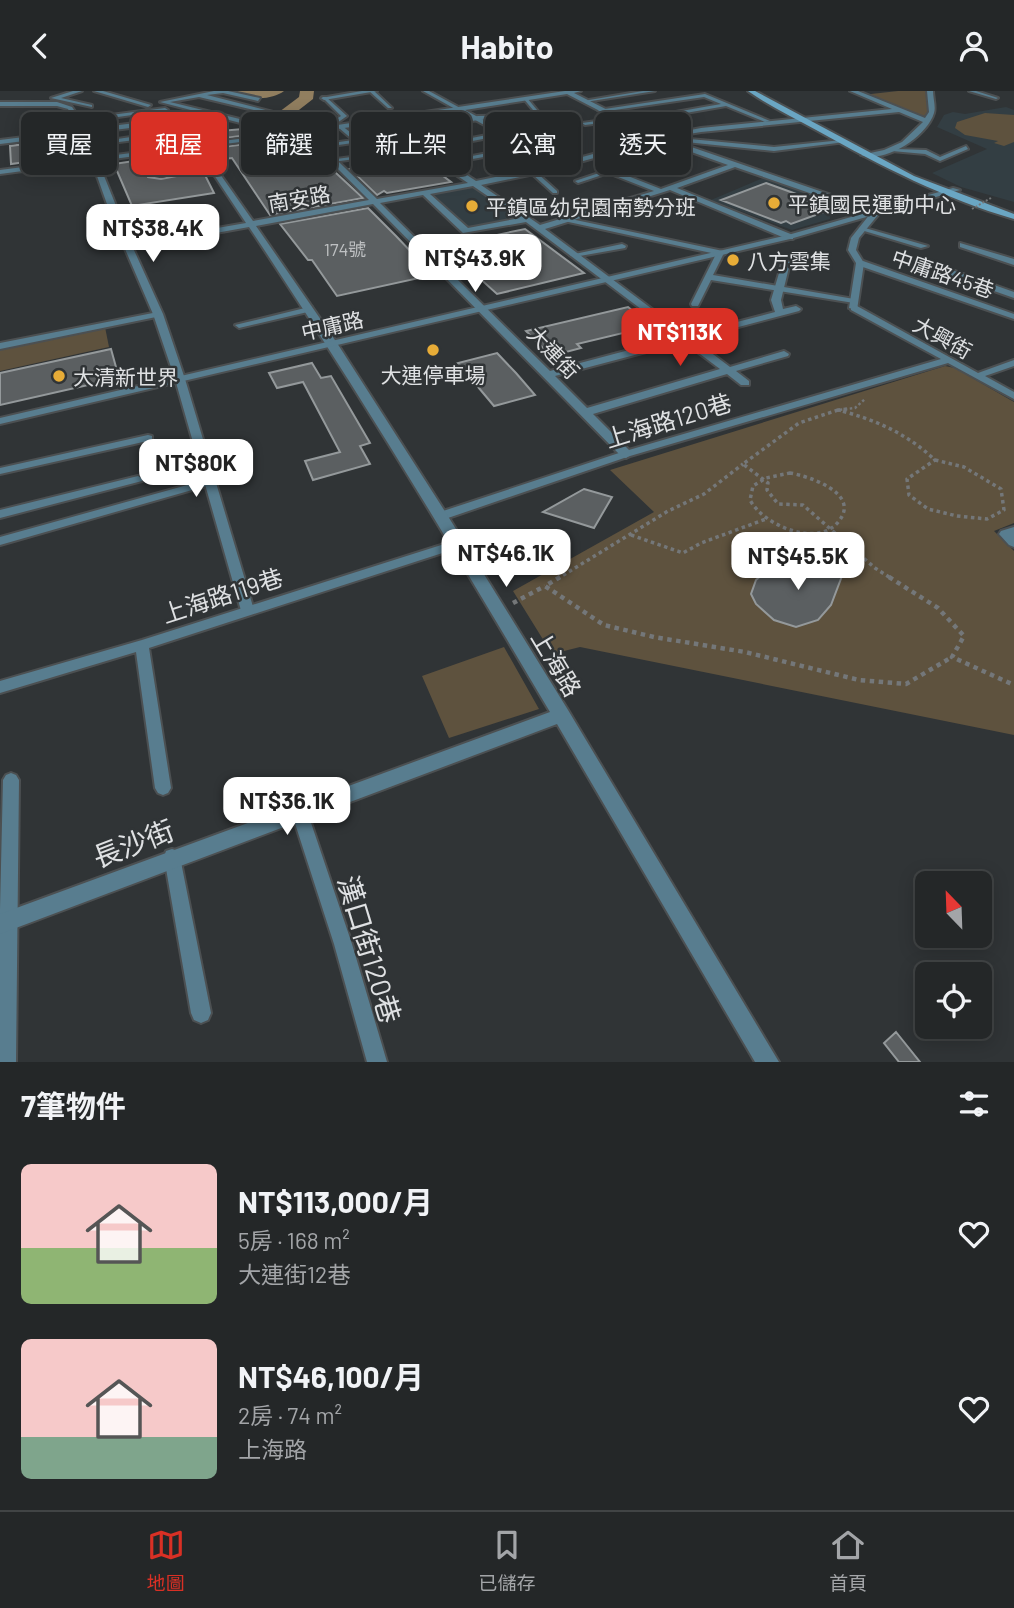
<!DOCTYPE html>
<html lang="zh-TW">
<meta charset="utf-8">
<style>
:root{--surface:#242728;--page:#2c2f30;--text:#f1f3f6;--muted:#a3a5a8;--line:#414445;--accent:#d93025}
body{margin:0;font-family:Barlow,"Noto Sans TC",sans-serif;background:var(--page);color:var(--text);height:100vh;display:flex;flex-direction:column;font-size:26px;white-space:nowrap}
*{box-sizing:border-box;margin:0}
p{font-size:23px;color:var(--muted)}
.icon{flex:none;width:38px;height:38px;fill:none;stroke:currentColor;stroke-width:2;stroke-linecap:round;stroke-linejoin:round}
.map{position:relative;height:971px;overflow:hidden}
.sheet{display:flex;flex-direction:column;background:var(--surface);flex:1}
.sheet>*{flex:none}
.hud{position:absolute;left:21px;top:21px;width:973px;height:63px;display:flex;gap:14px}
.needle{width:46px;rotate:337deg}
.fabs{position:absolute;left:915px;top:780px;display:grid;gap:14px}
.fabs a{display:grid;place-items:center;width:77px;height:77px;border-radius:10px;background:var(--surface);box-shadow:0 4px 18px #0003,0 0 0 2px var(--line);font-size:35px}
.price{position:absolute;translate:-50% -60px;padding:0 16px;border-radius:14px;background:#fff;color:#222;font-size:23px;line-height:46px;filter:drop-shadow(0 2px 4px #0008)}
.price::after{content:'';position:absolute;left:50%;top:42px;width:21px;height:16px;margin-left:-10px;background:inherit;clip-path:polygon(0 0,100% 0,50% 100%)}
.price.selected{background:var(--accent);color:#fff}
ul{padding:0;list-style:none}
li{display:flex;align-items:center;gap:21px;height:175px;padding:0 21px}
li span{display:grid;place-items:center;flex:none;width:196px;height:140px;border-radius:10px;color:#555}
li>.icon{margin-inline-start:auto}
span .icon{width:84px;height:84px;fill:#fffc;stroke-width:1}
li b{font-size:30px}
h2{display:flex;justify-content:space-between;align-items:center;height:84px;padding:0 21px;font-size:30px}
.tag{padding:0 24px;border-radius:10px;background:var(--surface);box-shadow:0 4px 18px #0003,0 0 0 2px var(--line);font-size:24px;line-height:63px}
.tag.selected{background:var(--accent);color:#fff}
header{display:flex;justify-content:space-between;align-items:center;height:91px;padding:0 21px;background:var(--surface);font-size:32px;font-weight:700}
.dock{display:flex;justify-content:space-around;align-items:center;height:98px;border-top:2px solid var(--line);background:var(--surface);font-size:19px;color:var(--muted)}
.dock a{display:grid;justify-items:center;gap:4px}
.dock .selected{color:var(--accent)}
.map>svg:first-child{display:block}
</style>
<header><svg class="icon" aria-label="back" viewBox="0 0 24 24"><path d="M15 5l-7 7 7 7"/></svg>Habito<svg class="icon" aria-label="person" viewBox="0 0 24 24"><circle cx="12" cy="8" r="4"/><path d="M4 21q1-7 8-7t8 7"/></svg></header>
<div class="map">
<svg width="1014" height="971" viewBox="0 0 1014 971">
<rect width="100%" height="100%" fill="#303436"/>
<path fill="#333e43" d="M1006,16L1014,19V111L961,96L932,82L987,58L937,36L944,24L953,21L965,23Z
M763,87L829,111L830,128L792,139L711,109Z
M467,95L475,97L518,127L470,138L429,103Z"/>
<path fill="#5e523e" d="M898,0H929L927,30L862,4Z
M985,22L1014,24V51L1004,55L994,52L998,50L965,44L955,37L957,31Z
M201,58L210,72L164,78L157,64Z
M105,236L109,256L0,280V258Z
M945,275L955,277L1014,311V432L994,440L1014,460V644L580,556L552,563L513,500L654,421L610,379Z
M504,556L539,618L449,647L422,585Z"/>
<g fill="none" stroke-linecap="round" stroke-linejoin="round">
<path fill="#917e5f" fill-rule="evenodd" d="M237,0H284C272,9 249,10 237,0Z
M300,0H314L313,8L295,22L302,34L294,39L288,37L279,21L299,6Z"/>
</g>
<path fill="#5b5f61" stroke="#94999b" stroke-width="2" d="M243,38L248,44L202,50L196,42Z
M386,44L422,69L451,91L387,102L384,100L377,104L350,78L397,70L378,55Z
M58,49L62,66L11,73L10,55Z
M254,52L274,76L322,69L363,107L270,124L232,67L215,69L207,58Z
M140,69L148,86L161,88L203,80L214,102L132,115L114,73Z
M766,92L835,117L791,133L786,130L781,132L721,109Z
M368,117L396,145L433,184L337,205L312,169H308L280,133Z
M525,138L584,182L497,203L444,155Z
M628,216L657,239L632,245L627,241L577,253L581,257L551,265L526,240Z
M111,258L119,287L0,314V282Z
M497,262L516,282L535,304L494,315L458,272Z
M312,272L321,287L331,285L370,352L360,355L370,373L313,389L305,370L340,361L303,291L277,297L269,282Z
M584,398L612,406L594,437L543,421Z
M824,470L838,471L845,477L831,514L818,529L796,536L774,529L756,513L751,503L756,489L763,483Z
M896,941L920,971H899L884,952Z"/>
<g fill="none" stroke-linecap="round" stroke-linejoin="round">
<g stroke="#4c5052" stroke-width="4">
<path id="service" d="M369,0H374L392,17H388Z
M423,0H429L462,18L457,19Z
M643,0H655L585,11L583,10Z
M969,0H976L998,7L996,8Z
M705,3L770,30L765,31L726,15L622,33L619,31L721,13L704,6L601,21L598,19Z
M322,6H326L347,25L334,34L302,42V40L330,32L341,25Z
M523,7H527L542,25H538Z
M519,24L521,27L478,29L441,35L438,33L478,25Z
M619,27L617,30L585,34L582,32Z
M187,33L189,36L151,47L87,55L84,53L151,43Z
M341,34L360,49V51L317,57L319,54L353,49L339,37Z
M557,36L575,48V50L533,59V57L569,48L555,39Z
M497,42L499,45L424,59L421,57Z
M658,45L774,56L842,49L845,51L774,60L656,48Z
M966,55L968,58L940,70L925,63L892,60L895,58L926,59L940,66Z
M151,60L154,62L163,81L211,73L214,75L161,85L158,83L148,62Z
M493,61L495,64L444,73L441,71Z
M381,62L379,65L332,71L329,69Z
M532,81H536L557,100V102H553L532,83Z
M566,127L723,160L724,162L713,184L854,208L858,210L854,212L711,189L698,215H692L691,213L716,163L564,130L563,129Z
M861,137H865L928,155L921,157L861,139Z
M622,153L626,155L625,157L574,166L570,164Z
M857,170H863L1014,223V228L857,174Z
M851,215H857L978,282L1014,269V275L985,285L1014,301V308L948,272L630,365L445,428L441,429L435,425L437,422L622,361L941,268L851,219Z
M309,216H312V220L239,237L235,234Z
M158,221L162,223L161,225L0,258V252Z
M148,344L152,345V349L0,383V377Z
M138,385L143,388L142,390L0,427V419Z
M209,388L213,389L214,391L213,393L0,454V446Z
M457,449L461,450L463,453L461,456L149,557L171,697L168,702L163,704L158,702L155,697L136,561L0,602V590L142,549Z
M11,682L16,684L19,689L16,971H0V818L3,689L6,684Z
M299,713L305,715L307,720L352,853L387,971H367L334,853L291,720L293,715Z
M172,758L178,760L180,766L211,922L208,929L201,932L194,929L191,922L164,766L166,760Z"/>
</g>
<g stroke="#4c5052" stroke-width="4">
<path id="minor" d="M73,0H82L61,7L92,14V16L51,7Z
M94,0H103L151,14L148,16Z
M214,0H228L260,7L258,10L223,2L207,4L273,21V23L259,32L304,39L565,0H581L574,2L659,45L701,37L892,18L850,0H858L925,27L929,21L927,0H933C933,7 936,16 934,22C927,46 884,73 861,64L884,59L902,51L923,31L899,21L701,41L665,47L878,120V124L859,147L856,159L864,172L857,219L849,217L856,172L848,159L851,147L870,123L735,76L677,97L793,144V148H787L670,99L545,138L687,244L775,221L771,209L782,172L786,169L790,172L781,209L783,218L796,215L801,218L799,220L693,248L730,276L784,260L789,263L788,265L736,280L749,290V294H741L727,283L593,323L630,360L632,363L626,367L622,366L373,113L256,135L337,252L446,422L568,619L779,971H755L557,633L0,843V823L550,621C453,457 355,294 249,136L133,157L163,223L185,288L254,519L252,523H242L175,288L153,223L113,130L92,71L0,83V79L193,54L179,31L0,53V49L175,27L183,28L199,53L292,41L252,35L160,11ZM567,3L652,47L564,71L514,45L512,48L558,73L476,90L386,31L459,20L497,41L567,31L569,28L498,37L465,19ZM199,6L266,22L252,31L170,11ZM379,32L468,92L377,108L309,42ZM303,43L369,109L253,130L201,56ZM658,49L677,56L575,90L578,92L608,82L654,100L540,134L481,94L568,76L569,74ZM196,57L246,132L131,152L98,70ZM683,58L728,74L661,98L615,80ZM473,95L520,127L468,137L430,103ZM423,104L463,142L526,131L678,246L550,280L380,112ZM684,251L720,278L587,317L555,285Z
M362,0H377L324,9L321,7Z
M0,11H57L72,16L80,28L165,17L168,19L82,31L85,36L82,38L76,32L23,39L21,36L74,29L68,18L57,15H0Z
M960,152L1014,168V174L960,156Z
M946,177L1014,201V207L943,182L942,180Z
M1014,436V456L1009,454L999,443L1001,440Z"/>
</g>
<g stroke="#4c5052" stroke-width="4">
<path id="tertiary" d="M953,97L960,99L790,148L0,333V327L788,144Z"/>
</g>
<g stroke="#4c5052" stroke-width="4">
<path id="secondary" d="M748,0H755L914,85L1014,123V128C945,108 881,75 818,40C795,27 769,15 748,0Z"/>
</g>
<path stroke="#747779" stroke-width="2.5" stroke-dasharray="2.5 2.5" stroke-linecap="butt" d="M841,320L838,319L855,317L865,308"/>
<path stroke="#747779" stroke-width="3.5" stroke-dasharray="3.5 3.5" stroke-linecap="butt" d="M847,318L838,319C876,329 906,342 935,369
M838,319L799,332L743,373L768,392L767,399L778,413L803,414L875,477L892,488
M935,369L964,376L1001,398L1004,419L987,428L957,425L928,418L909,404L907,388Z
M790,382C808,385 861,402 839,430C818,458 763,434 750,409L753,395L766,387Z
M631,444L683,462L701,452L766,428
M557,488L668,420L704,403L743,373"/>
<path stroke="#747779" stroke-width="4.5" stroke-dasharray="4.5 4.5" stroke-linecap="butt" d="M560,486L545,495L604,534L654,546L745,561L859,589L906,593L952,566
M889,486L938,517L964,545L952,566L1014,594
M513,512L545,495"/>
<use href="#service" fill="#587d8f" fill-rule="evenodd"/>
<use href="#minor" fill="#587d8f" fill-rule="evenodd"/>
<use href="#tertiary" fill="#587d8f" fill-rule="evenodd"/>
<use href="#secondary" fill="#6aa6c3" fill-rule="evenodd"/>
<path stroke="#747779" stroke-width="2" stroke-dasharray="2 2" stroke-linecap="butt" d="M972,118L991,107"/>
</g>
<g fill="#e7ac37" stroke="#303436" stroke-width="2.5">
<circle cx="774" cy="112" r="7"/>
<circle cx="472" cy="115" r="7"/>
<circle cx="733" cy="169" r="7"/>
<circle cx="433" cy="259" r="7"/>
<circle cx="59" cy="285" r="7"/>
</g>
<g text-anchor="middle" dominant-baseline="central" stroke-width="5" stroke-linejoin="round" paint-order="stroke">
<g font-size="18" fill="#bec0c2">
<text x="345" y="158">174號</text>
</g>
<g font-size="21" fill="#dfe1e3" stroke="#303436">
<text transform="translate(299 107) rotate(-10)">南安路</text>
<text transform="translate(943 182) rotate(19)">中庸路45巷</text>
<text transform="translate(332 234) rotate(-13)">中庸路</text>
<text transform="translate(943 246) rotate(29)">大興街</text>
<text transform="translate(554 261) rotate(46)">大連街</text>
</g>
<g font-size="21" fill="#dfe1e3" stroke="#303436" text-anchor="start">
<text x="788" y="112">平鎮國民運動中心</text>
<text x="486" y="115">平鎮區幼兒園南勢分班</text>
<text x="747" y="169">八方雲集</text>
<text x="433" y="283" text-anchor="middle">大連停車場</text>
<text x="73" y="285">大清新世界</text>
</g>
<g font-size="24" fill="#dfe1e3" stroke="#303436">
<text transform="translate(668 329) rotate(-17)">上海路120巷</text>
<text transform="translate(222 504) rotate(-18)">上海路119巷</text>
<text transform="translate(557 572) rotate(59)">上海路</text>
</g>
<g font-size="28" fill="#dfe1e3" stroke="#303436">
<text transform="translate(133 752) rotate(-21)">長沙街</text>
<text transform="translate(370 858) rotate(73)">漢口街120巷</text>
</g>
</g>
</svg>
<div class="fabs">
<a><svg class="needle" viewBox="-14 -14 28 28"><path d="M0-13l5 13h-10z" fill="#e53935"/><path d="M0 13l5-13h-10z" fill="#a3a5a8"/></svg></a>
<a><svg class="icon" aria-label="locate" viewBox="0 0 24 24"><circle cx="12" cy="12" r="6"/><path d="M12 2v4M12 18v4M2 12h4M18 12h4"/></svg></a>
</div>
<b class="price" style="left:153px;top:173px">NT$38.4K</b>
<b class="price" style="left:475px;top:203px">NT$43.9K</b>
<b class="price selected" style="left:680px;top:277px">NT$113K</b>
<b class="price" style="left:196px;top:408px">NT$80K</b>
<b class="price" style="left:506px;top:498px">NT$46.1K</b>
<b class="price" style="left:798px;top:501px">NT$45.5K</b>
<b class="price" style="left:287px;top:746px">NT$36.1K</b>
<div class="hud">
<a class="tag">買屋</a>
<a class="tag selected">租屋</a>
<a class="tag">篩選</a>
<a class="tag">新上架</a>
<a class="tag">公寓</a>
<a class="tag">透天</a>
</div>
</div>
<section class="sheet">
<h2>7筆物件<svg class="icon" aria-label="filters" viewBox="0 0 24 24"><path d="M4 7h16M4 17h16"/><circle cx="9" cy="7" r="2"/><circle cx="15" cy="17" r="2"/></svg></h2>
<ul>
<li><span style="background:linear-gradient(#f6c9c9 60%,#8fb573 0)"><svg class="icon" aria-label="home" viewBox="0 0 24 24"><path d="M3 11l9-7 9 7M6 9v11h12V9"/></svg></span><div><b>NT$113,000/月</b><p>5房 · 168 m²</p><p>大連街12巷</p></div><svg class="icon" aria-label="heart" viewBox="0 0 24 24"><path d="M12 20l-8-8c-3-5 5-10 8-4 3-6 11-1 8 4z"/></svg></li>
<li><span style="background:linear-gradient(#f6c9c9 70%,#7fa58c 0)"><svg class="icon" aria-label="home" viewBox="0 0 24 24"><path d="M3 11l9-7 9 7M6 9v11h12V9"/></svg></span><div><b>NT$46,100/月</b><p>2房 · 74 m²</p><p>上海路</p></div><svg class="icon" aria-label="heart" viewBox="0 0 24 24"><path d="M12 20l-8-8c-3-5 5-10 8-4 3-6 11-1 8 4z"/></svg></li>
</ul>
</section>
<nav class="dock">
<a class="selected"><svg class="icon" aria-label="map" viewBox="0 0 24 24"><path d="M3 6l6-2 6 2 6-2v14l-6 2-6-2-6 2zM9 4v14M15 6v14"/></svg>地圖</a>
<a><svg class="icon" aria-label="saved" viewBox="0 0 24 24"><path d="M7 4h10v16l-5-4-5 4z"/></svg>已儲存</a>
<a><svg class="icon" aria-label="home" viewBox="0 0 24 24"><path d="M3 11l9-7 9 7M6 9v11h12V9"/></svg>首頁</a>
</nav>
